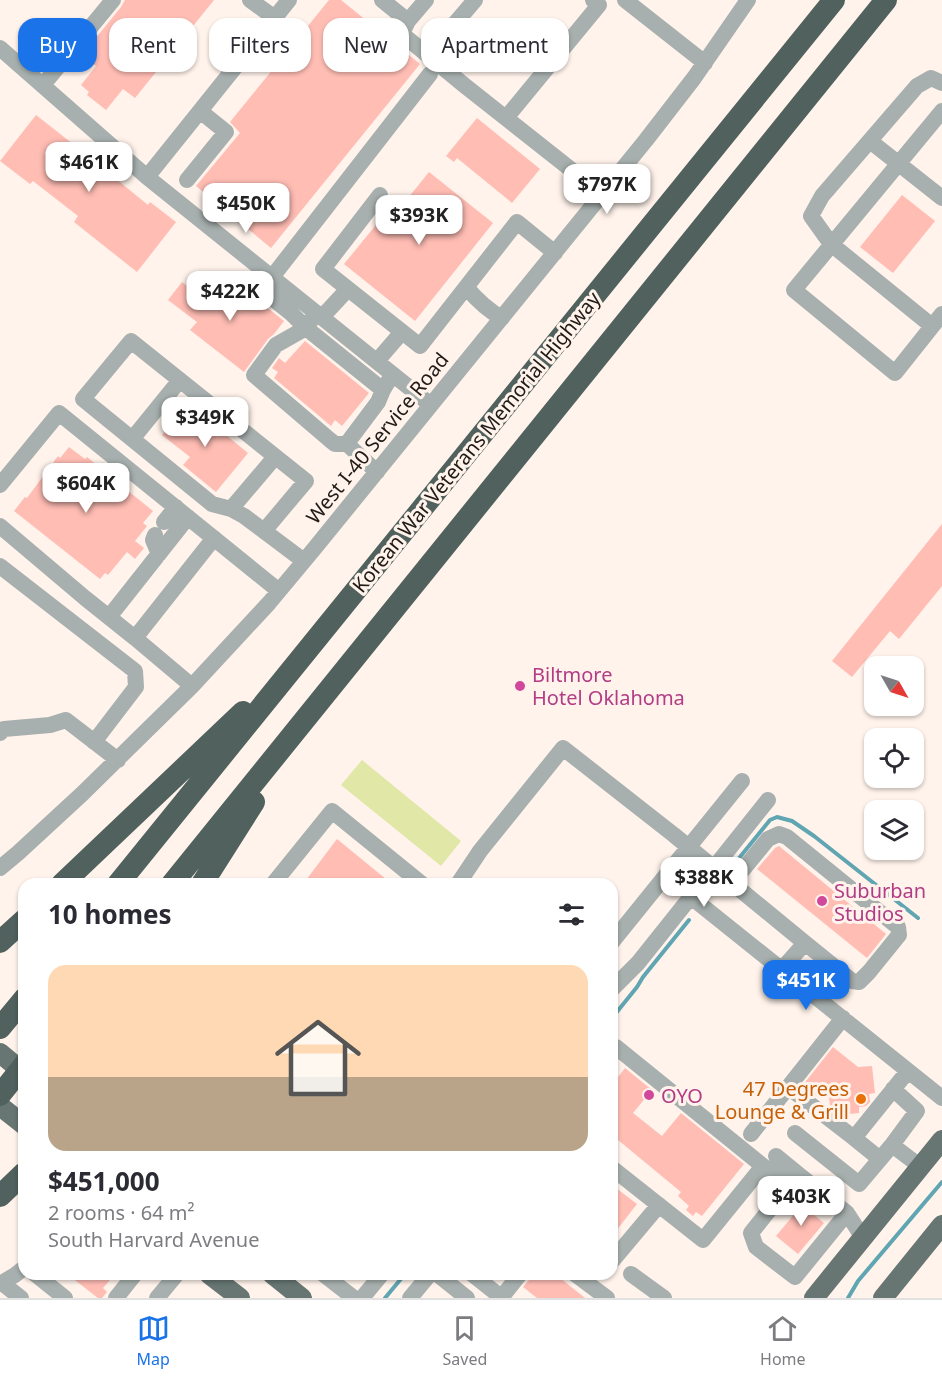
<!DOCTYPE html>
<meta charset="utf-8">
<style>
:root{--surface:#fff;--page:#f7f7f7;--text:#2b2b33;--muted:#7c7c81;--line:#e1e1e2;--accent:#1a73e8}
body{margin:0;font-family:"Noto Sans",sans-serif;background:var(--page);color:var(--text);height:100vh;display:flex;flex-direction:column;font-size:22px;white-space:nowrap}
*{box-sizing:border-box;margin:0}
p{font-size:20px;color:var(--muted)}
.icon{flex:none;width:33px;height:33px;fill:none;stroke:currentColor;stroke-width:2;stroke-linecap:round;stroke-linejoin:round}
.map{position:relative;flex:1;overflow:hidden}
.sheet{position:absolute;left:18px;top:878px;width:600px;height:402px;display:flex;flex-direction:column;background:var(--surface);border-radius:18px;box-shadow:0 2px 4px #0004}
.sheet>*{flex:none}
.hud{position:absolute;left:18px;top:18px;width:600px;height:54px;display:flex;gap:12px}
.needle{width:39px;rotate:129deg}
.controls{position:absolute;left:864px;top:656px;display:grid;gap:12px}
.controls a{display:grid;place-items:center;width:60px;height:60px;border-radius:12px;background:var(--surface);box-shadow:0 2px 4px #0004;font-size:30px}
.price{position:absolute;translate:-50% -51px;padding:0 14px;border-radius:12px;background:#fff;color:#222;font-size:20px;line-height:39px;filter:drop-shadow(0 2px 3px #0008)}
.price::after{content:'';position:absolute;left:50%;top:36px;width:18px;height:14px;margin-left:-9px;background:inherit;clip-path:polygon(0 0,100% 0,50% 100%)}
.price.active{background:var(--accent);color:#fff}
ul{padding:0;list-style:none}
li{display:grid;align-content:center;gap:12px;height:318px;padding:0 30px}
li+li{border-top:2px solid var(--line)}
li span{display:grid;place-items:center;height:186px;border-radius:18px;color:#555}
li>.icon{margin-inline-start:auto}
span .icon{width:108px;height:108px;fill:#fffc;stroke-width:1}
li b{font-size:26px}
h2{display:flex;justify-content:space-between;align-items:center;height:72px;padding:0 30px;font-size:26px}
.tag{padding:0 21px;border-radius:18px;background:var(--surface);box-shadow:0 2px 4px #0004;font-size:21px;line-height:54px}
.tag.active{background:var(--accent);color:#fff}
.tabs{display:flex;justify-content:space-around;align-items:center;height:84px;border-top:2px solid var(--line);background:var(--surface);font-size:16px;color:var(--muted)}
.tabs a{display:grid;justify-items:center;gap:3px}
.tabs .active{color:var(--accent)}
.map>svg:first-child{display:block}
</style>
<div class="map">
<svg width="942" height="1298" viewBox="0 0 942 1298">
<rect width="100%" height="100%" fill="#fff3eb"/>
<path fill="#e1e7a7" d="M362,760L461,841L441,866L341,785Z"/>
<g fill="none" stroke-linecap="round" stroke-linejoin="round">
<path stroke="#60a5b2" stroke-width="4" d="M714,889L770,820L777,817L792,821L814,836L918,918
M612,1018L637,987L643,977L689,920
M385,1298L405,1274
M848,1298L858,1281L942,1182"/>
</g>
<path fill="#ffbdb4" d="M125,0H214L135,98L123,89L106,110L87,95L89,92L81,85L96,66L82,55L121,7Z
M329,0H341L420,64L271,248L196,186L240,133L230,122Z
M36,115L78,148L79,147L100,164L99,165L148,205L150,202L176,222L137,272L74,222L78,216L33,181L30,184L0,161Z
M477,118L540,169L512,203L457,158L454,162L446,156Z
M429,172L493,223L415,321L344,264L398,198L404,203Z
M902,195L935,221L893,273L860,247Z
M242,278L253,286L252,293L255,298L284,321L274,334L268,339L244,372L190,330L197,322L168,300L182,282L217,310Z
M305,341L369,393L342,426L335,420L331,426L274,378L278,372L272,368L279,358L285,363Z
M188,404L248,453L216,492L183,465L190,457L162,435Z
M69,447L85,459L87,457L107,473L105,475L126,493L127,490L153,511L143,523L147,526L135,541L144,548L135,559L127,552L108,575L105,573L100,579L14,511L25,497L27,498L58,456L60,458Z
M942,524V586L899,639L890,631L852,677L832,661Z
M337,839L392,884H340L333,878L329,884H303Z
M779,846L886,934L867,958L757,869L775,848Z
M833,1047L858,1067L872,1066L875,1093L869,1094L870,1102L866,1106L859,1107V1113L841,1115L830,1106L828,1086L818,1097L803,1085Z
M625,1068L652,1090L633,1113L662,1136L681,1113L744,1164L702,1216L696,1212L693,1216L686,1210L689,1206L678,1196L681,1192L612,1135V1085Z
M612,1185L637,1204L612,1236Z
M807,1199L818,1208L813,1214L824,1223L798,1254L776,1236Z
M67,1274H115L103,1288L107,1292L102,1298H98Z
M530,1274H555L585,1298H537L523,1287L529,1280Z"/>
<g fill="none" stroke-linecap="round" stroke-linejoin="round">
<path stroke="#a7b0ae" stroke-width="16" d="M250,0L275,18
M382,0L408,21
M426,0L408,21L402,34L464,85L602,194
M625,0L705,63
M0,48L147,177L431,405
M428,55L475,0
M43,85L113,0
M942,111L794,290L895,373L942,314
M506,118L599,5L593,0
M870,141L942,198
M147,177L289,0
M187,180L226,132L200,111
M380,195L323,269L420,346L517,222L555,253
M466,287C477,300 487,310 502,318
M322,317L348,289
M312,319L306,328L383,390
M932,326L831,244L811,216L822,196L917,86L931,78L942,83
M377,361L402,332
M133,438L180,380
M347,444L348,442L378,402L383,390L389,380
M377,472L347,444H335L330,440L254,375L276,345L306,328L292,314L262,290L430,74
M0,485L59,413L279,591
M231,509L275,457
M164,522L176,507
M0,526L85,598L135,638L214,538
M264,531L306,481L131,341L83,399L212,504L231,509L244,516L304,561
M155,535L153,540L159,554
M0,566L135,671L136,687L94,742
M109,617L188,517
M135,638L192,686
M0,733L4,729L50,725L66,720L118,760
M0,868L18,853L82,794L192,686L269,603L314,549L646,140L694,78L748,0
M273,884L332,811L422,884
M458,884L480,851L563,748L674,835L714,868
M691,897L942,1098
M612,942L742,781
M782,969L805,943L852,981L859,982L869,972L899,935L898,927L787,837L779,834L768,839L741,872L737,880L738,888L805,943
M612,989L638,963L768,800
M612,1052L616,1047L763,1166L703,1240L612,1168
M788,1087L854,1138L908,1071
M893,1089L917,1111L892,1145L921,1167
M795,1133L859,1184L892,1145
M751,1134L843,1018
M854,1138L880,1159
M776,1156L798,1174
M763,1166L789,1185
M847,1213L795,1277L756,1247L751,1233L798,1174L847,1213L863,1238
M612,1261L659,1205
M35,1274L65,1298
M323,1274L354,1298
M437,1274L467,1298
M472,1274L501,1297
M575,1274L607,1298
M631,1274L664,1298
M2,1283L21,1298
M0,1284L15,1275L24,1268
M116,1298L135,1274
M157,1298L177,1274
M362,1298L382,1274
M410,1298L430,1274
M501,1298L520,1274"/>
<path stroke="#677673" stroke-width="20" d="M0,1053L24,1073
M0,1106L24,1125
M209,1274L240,1298
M272,1274L302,1298
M814,1298L942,1140
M883,1298L942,1225"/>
<path stroke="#50615e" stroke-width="22" d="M62,884L243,712
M118,884L834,0
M172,884L886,0
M202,884L254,802
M0,942L24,920
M0,1028L24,999
M0,1196L24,1173"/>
<path stroke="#50615e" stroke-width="22" d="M0,1095L24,1065"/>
</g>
<g fill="#d1479c" stroke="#fff3eb" stroke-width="2">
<circle cx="520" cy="686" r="6"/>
<circle cx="822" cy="901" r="6"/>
<circle cx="649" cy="1095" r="6"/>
</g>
<circle fill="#e8710a" stroke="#fff3eb" stroke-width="2" cx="861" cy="1099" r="6"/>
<g text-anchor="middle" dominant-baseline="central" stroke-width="6" stroke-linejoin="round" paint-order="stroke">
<g font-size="20" fill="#201b17" stroke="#fff3eb">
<text transform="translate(377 438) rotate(-51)">West I-40 Service Road</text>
<text transform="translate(476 442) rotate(-51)">Korean War Veterans Memorial Highway</text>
</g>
<g font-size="20" fill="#b23c85" stroke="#fff3eb" text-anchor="start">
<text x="532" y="674">Biltmore<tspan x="532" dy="23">Hotel Oklahoma</tspan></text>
<text x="834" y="890">Suburban<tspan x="834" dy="23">Studios</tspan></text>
<text x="661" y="1095">OYO</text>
</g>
<g font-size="20" fill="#c56008" stroke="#fff3eb" text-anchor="end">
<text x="849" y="1088">47 Degrees<tspan x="849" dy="23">Lounge &amp; Grill</tspan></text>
</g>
</g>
</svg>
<div class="controls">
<a><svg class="needle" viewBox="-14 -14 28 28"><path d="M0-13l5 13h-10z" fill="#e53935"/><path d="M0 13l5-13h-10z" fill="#7c7c81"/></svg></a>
<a><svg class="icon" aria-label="locate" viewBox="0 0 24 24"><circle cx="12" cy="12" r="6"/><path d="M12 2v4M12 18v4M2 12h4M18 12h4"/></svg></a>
<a><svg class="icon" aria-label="layers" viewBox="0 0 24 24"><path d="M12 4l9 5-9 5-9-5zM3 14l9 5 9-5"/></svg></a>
</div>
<b class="price" style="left:89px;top:193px">$461K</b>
<b class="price" style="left:607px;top:215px">$797K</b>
<b class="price" style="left:246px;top:234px">$450K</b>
<b class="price" style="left:419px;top:246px">$393K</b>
<b class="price" style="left:230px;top:322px">$422K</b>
<b class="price" style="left:205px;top:448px">$349K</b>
<b class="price" style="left:86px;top:514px">$604K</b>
<b class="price" style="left:704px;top:908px">$388K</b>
<b class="price active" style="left:806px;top:1011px">$451K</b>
<b class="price" style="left:801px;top:1227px">$403K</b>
<div class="hud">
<a class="tag active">Buy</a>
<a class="tag">Rent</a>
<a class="tag">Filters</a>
<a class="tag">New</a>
<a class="tag">Apartment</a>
</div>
<section class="sheet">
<h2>10 homes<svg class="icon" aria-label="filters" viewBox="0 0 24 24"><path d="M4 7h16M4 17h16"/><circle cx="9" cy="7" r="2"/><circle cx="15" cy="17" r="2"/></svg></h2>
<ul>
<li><span style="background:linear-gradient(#ffd9b3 60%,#b9a48a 0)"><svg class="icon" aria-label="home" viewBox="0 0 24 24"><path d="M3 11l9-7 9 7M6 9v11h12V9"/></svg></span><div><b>$451,000</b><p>2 rooms · 64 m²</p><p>South Harvard Avenue</p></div></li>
</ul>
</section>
</div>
<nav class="tabs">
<a class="active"><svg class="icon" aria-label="map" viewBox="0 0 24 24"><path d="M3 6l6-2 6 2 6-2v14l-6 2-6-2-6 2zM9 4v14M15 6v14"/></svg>Map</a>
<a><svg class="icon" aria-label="saved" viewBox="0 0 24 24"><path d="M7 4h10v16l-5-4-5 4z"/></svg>Saved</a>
<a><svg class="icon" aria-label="home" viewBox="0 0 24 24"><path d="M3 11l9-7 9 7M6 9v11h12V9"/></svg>Home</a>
</nav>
